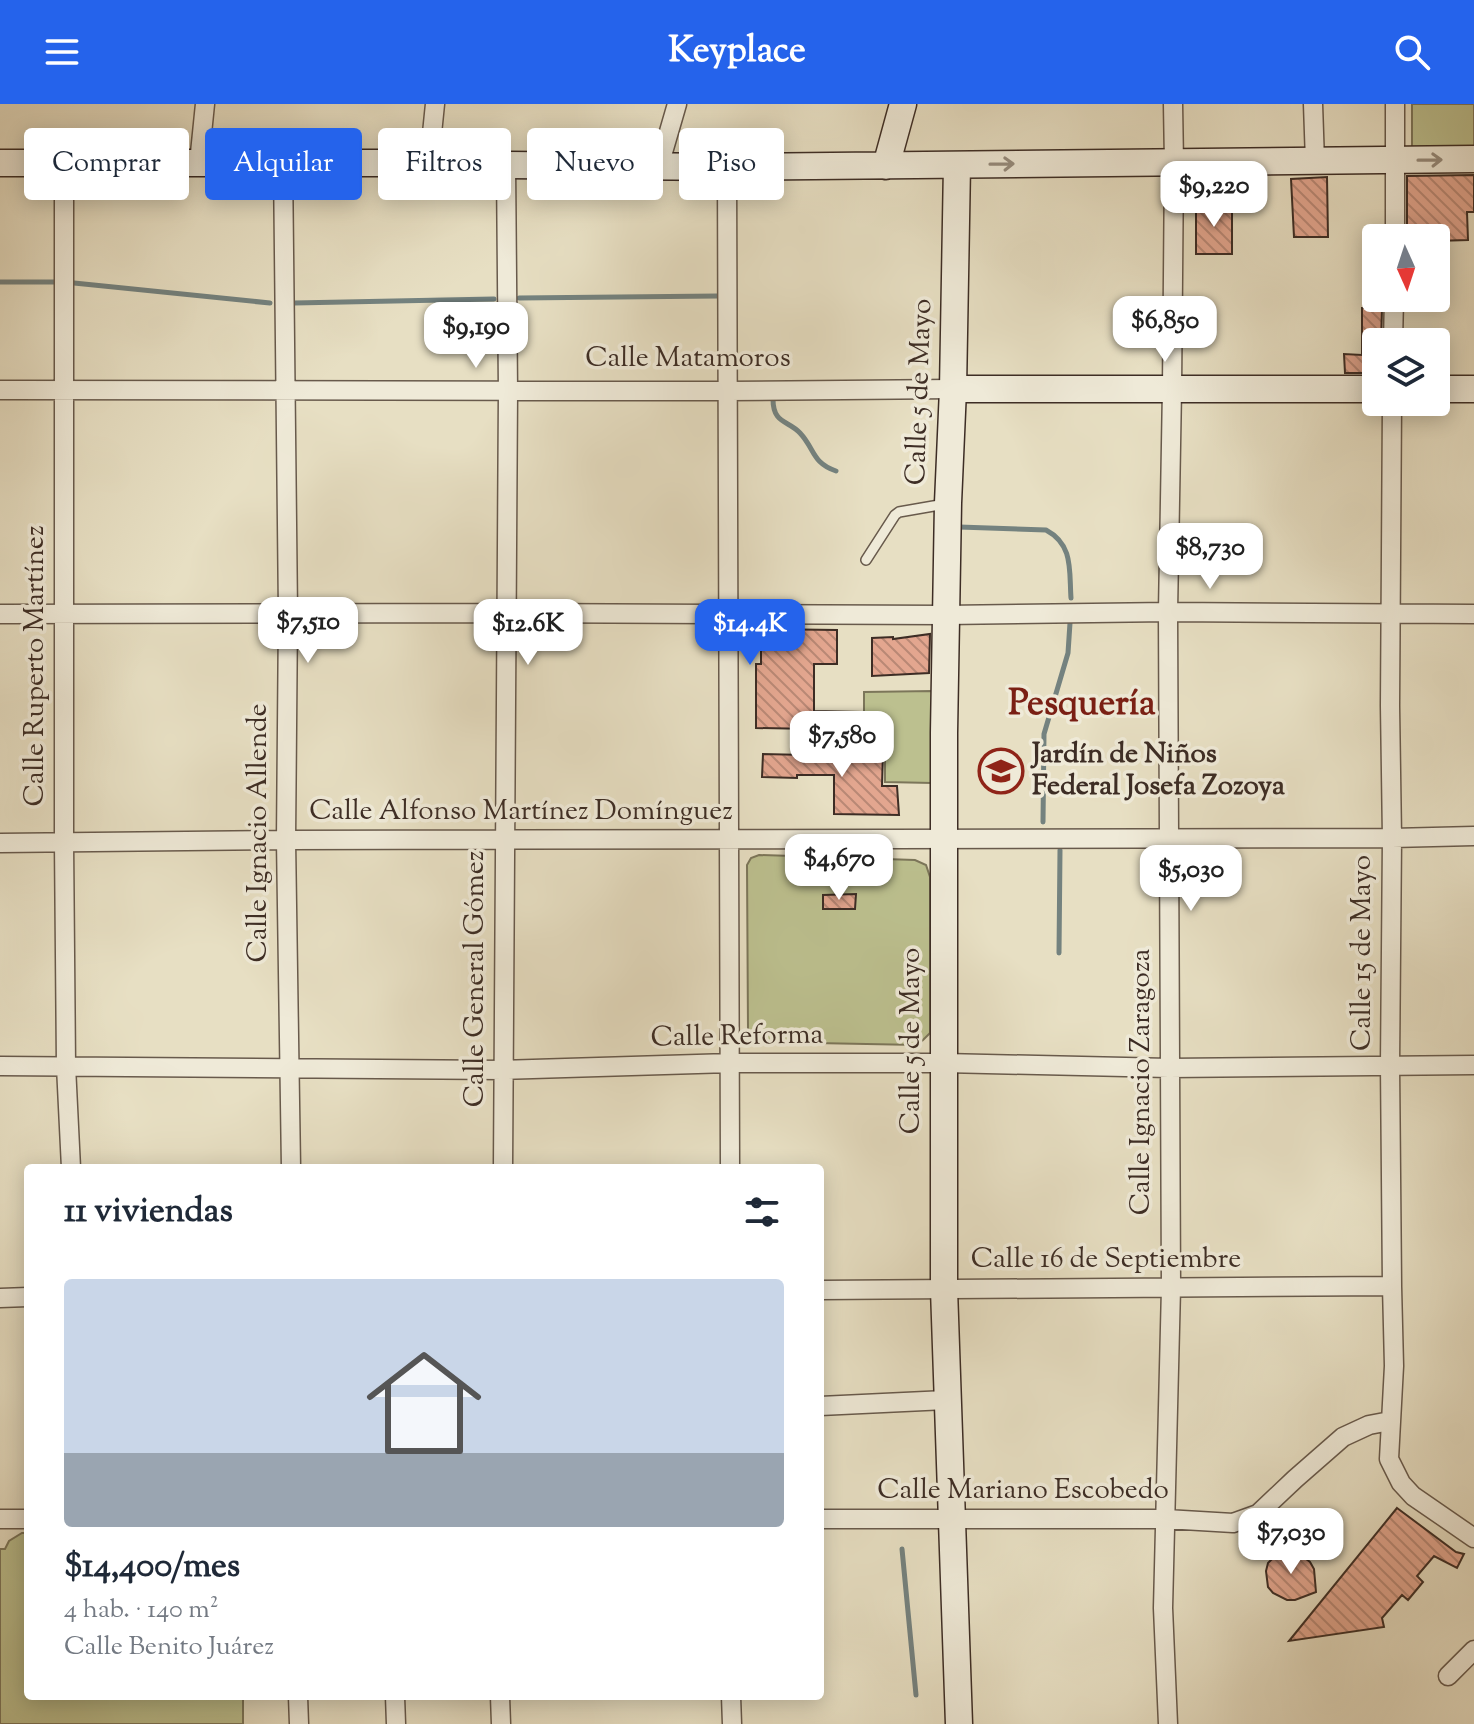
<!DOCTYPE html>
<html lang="es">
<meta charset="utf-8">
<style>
:root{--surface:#fff;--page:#f6f6f7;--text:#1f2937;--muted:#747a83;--accent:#2563eb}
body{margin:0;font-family:"Sorts Mill Goudy",serif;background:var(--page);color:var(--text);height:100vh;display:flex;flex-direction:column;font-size:30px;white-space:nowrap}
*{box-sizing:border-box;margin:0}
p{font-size:26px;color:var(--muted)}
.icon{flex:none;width:44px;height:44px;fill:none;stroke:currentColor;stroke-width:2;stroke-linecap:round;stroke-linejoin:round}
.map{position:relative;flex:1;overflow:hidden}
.panel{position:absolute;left:24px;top:1060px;width:800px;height:536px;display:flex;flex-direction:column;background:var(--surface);border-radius:8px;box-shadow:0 4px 20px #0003}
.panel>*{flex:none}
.guide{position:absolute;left:24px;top:24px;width:800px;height:72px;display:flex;gap:16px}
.needle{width:52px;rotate:177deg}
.fabs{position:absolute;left:1362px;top:120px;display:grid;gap:16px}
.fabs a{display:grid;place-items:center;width:88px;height:88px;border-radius:8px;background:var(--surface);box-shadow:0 4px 20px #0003;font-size:40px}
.price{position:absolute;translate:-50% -68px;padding:0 18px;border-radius:16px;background:#fff;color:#222;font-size:26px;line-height:52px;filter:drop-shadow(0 2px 4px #0008)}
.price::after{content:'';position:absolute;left:50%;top:48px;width:24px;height:18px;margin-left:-12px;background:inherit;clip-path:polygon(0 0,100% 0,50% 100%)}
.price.selected{background:var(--accent);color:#fff}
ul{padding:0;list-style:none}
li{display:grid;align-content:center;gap:16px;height:424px;padding:0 40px}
li span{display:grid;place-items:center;height:248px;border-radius:8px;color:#555}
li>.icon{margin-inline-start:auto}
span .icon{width:144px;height:144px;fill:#fffc;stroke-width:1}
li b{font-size:34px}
h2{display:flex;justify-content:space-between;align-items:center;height:96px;padding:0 40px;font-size:34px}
.pill{padding:0 28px;border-radius:8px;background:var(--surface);box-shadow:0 4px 20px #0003;font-size:28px;line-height:72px}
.pill.selected{background:var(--accent);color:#fff}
header{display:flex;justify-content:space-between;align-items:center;height:104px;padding:0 40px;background:var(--accent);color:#fff;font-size:36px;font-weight:700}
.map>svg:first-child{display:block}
</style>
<header><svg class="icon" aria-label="menu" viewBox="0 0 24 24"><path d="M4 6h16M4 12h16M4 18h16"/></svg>Keyplace<svg class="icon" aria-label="search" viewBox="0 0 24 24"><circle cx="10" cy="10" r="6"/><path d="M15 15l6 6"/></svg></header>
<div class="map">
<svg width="1474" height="1620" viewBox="0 0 1474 1620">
<defs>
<pattern id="building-back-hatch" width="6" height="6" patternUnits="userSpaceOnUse" patternTransform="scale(2)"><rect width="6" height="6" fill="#e3a68f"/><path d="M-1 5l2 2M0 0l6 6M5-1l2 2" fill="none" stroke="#b98875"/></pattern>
</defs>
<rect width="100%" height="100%" fill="#e7dfc3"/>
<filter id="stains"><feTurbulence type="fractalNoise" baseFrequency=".0025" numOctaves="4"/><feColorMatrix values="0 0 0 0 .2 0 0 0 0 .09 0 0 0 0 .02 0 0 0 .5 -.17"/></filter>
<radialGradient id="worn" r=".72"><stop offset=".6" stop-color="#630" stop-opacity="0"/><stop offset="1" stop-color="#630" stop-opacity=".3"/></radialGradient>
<path fill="#bcc08f" stroke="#7c765a" stroke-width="2" d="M1412,0H1474V43H1412Z
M932,587V679L885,678V642L864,641V588Z
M759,751L915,756L926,761L930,773V929L918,941L763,938L749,930L748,926L747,761L751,754Z
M22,1429H28V1592H243V1620H0V1445H5L9,1437Z"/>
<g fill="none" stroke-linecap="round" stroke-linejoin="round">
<path stroke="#74827f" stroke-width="5" d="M0,178H54
M74,179L270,199
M519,194L718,192
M294,199L494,195
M773,295C773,320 788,316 800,329C815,345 812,359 836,367
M959,423L1046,426C1074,441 1069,467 1071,494
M1043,650H1059
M1043,718L1044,630L1068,549L1070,519
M1059,849L1060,746
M902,1445L916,1591"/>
</g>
<path fill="url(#building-back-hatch)" stroke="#3d2d25" stroke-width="2" d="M1474,71V108H1467L1468,136L1436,137V134H1407V72Z
M1327,73L1328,133H1294L1291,75Z
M1232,100V150H1196V101Z
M1362,204H1382L1381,238H1376V269H1345L1344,250L1362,251Z
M761,525L837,526V560H814V607L861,608L862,626L756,624V560H761Z
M930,530L929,569L872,572V534L893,533V535Z
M883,647L882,682H897L899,711L834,710V671H797V674L762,673L763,650L806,651V648Z
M856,790L855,805H823V791Z
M1397,1404L1456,1448L1464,1450L1457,1464L1434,1452L1417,1472L1423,1478L1408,1496L1402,1491L1382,1514L1384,1523L1289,1537Z
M1289,1447L1297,1448L1310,1458L1314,1465L1316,1488L1295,1496H1287L1273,1489L1268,1483L1266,1467L1268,1459L1274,1453Z"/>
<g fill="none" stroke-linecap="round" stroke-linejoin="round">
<g stroke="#685a4c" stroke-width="12">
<path id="lane" d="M866,456L895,411L899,408L945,400"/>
</g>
<g stroke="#685a4c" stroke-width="21">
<path id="street" d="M1313,0L1315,58
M1395,0V134
M283,58L288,510L286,736L291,1064
M199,59L205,0
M429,59L435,0
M64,60V739L66,962L71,1064
M659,62L677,0
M727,63L730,1064
M1393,238L1394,194
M0,286L729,287L953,285
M1392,298L1390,602L1392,734L1390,961L1392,1182L1394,1262L1389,1355L1401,1379L1413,1392L1474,1434
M0,510L508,509L946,511L1168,508L1474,510
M0,739L286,736L1392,734L1474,732
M0,962L503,966L730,959H944L1169,964L1474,961
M503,1064L508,287L506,61
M820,1186L1392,1182
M0,1194L28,1193
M820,1302L946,1296
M0,1415H28
M820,1415H1166L1233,1419L1258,1410L1295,1375L1343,1333L1369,1321L1390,1317
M1448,1572L1474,1546
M298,1592L299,1620
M395,1592L396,1620
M500,1592L501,1620
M731,1592L732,1620
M1168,1620L1163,1504L1171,1184L1168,508L1172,285L1174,59L1173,0"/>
</g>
<g stroke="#3d2d25" stroke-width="29">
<path id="secondary" d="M0,59H429L506,61L727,63L1474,55
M957,61L953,285L948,399L944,629V1185L959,1620
M886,62L903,0
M953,285H1376
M1436,285H1474"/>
</g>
<use href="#lane" stroke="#efead8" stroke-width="9"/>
<use href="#street" stroke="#efead8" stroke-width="18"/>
<use href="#secondary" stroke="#efead8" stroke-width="26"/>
</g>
<defs><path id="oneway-shaft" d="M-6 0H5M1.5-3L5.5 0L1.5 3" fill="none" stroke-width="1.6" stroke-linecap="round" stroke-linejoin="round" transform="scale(2)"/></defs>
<g stroke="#968c7e">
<use href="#oneway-shaft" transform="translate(1430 56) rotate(-1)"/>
<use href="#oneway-shaft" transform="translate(1002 60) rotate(-1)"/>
</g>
<defs>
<g id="school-ring" transform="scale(2.3)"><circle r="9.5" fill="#efead8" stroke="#8f2418" stroke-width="1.5"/><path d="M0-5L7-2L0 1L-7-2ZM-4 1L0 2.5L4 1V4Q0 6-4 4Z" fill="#8f2418"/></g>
</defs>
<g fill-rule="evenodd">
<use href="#school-ring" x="1001" y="667"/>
</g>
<g text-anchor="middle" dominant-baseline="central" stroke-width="7" stroke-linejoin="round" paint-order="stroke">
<g font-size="28" fill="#3d2d25" stroke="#efead8">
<text x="688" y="255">Calle Matamoros</text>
<text transform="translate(920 288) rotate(-88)">Calle 5 de Mayo</text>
<text transform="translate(36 562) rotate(-90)">Calle Ruperto Martínez</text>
<text x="521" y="708">Calle Alfonso Martínez Domínguez</text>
<text transform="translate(259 729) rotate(-90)">Calle Ignacio Allende</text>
<text transform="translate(1363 849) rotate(-90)">Calle 15 de Mayo</text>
<text transform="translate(476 875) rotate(-90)">Calle General Gómez</text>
<text transform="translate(737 933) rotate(-1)">Calle Reforma</text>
<text transform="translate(912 937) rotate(-90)">Calle 5 de Mayo</text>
<text transform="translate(1142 978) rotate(-90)">Calle Ignacio Zaragoza</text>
<text x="1106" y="1156">Calle 16 de Septiembre</text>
<text x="1023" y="1387">Calle Mariano Escobedo</text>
</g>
<g font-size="28" font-weight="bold" fill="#3d2d25" stroke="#efead8" text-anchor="start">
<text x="1032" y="651">Jardín de Niños<tspan x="1032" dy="32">Federal Josefa Zozoya</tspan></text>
</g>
<g font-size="36" font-weight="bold" fill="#7a1f14" stroke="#efead8">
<text x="1082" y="601">Pesquería</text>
</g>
</g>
<rect width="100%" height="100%" filter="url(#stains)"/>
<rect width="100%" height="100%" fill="url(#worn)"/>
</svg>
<div class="fabs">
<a><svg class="needle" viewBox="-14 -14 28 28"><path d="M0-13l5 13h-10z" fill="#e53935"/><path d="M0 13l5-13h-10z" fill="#747a83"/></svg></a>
<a><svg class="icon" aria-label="layers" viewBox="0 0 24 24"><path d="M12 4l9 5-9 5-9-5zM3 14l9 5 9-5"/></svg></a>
</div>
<b class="price" style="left:1214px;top:125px">$9,220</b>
<b class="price" style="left:1165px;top:260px">$6,850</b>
<b class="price" style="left:476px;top:266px">$9,190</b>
<b class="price" style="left:1210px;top:487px">$8,730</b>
<b class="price" style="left:308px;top:561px">$7,510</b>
<b class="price" style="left:528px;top:563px">$12.6K</b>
<b class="price selected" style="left:750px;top:563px">$14.4K</b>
<b class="price" style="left:842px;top:675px">$7,580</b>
<b class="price" style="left:839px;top:798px">$4,670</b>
<b class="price" style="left:1191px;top:809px">$5,030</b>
<b class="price" style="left:1291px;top:1472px">$7,030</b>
<div class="guide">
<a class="pill">Comprar</a>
<a class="pill selected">Alquilar</a>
<a class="pill">Filtros</a>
<a class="pill">Nuevo</a>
<a class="pill">Piso</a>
</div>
<section class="panel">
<h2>11 viviendas<svg class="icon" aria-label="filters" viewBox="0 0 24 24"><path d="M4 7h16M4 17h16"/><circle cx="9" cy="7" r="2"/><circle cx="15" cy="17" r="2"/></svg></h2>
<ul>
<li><span style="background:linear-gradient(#c9d6e8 70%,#9aa5b1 0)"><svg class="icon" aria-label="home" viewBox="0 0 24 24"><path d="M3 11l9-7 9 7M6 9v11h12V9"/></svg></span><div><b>$14,400/mes</b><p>4 hab. · 140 m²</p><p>Calle Benito Juárez</p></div></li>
</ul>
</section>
</div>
